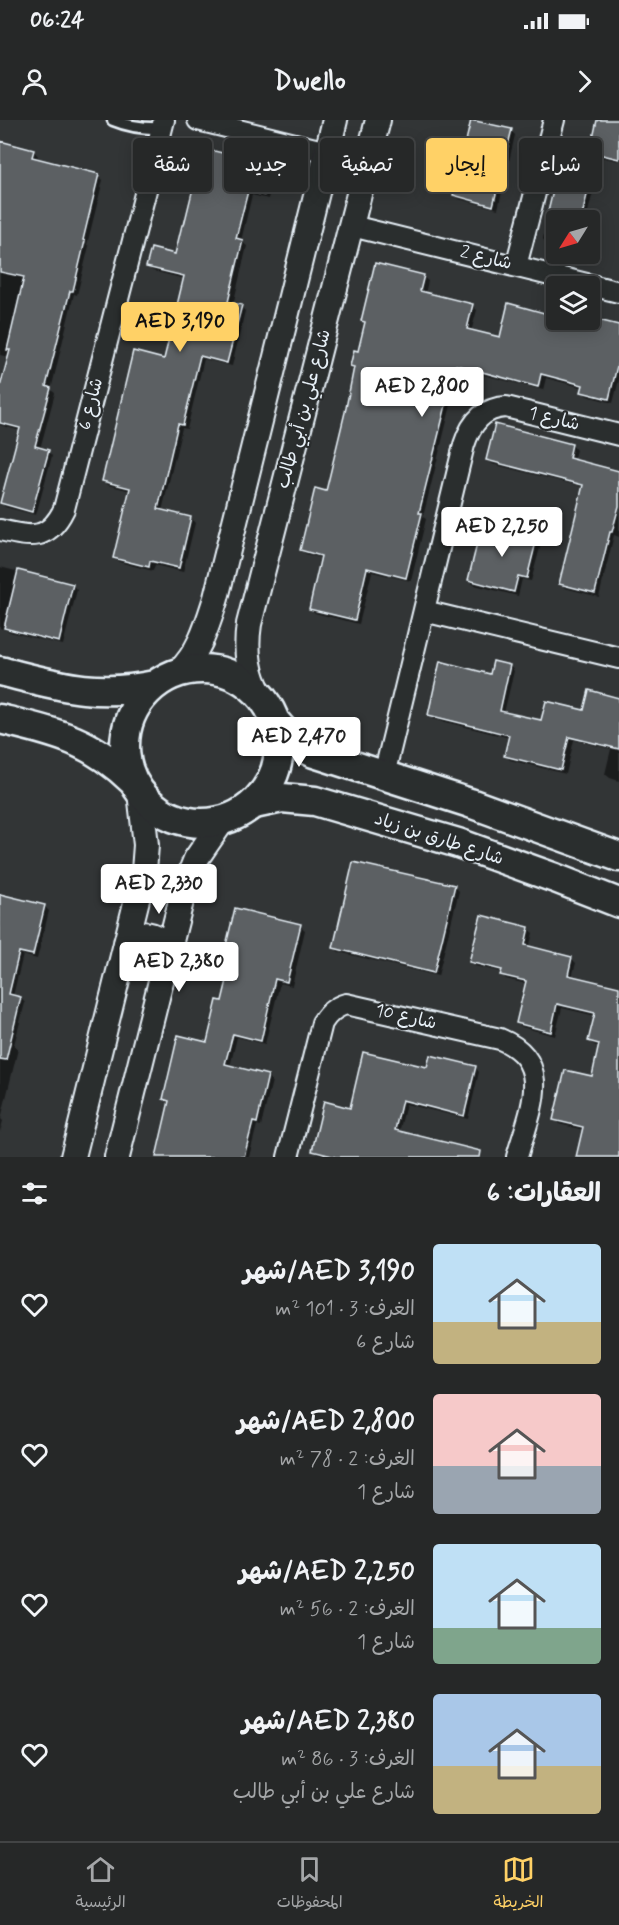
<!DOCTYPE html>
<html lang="ar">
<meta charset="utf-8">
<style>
:root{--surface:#262828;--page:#323434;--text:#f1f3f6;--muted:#a4a6a8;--line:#424445;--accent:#ffd166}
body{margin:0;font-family:Mynerve,"Playpen Sans Arabic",sans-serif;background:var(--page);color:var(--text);direction:rtl;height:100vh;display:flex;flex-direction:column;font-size:22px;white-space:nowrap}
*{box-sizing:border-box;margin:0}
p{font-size:20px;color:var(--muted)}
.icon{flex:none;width:33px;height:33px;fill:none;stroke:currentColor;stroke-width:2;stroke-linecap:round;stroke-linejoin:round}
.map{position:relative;height:1037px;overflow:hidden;direction:ltr}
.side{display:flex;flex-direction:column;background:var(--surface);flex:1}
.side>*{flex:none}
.banner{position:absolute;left:18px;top:18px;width:584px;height:54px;direction:rtl;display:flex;gap:12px}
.needle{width:39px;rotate:233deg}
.fabs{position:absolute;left:546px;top:90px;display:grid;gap:12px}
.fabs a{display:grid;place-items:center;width:54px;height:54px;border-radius:6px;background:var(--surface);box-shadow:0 3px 15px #0003,0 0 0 2px var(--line);font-size:30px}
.price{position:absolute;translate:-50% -51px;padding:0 14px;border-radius:6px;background:#fff;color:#222;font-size:20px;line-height:39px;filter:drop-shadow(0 2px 3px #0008)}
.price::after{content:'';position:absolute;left:50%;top:36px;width:18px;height:14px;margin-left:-9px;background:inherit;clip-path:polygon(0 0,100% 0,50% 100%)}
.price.selected{background:var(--accent);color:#111}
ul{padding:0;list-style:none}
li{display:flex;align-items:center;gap:18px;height:150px;padding:0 18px}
li span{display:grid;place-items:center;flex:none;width:168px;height:120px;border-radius:6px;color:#555}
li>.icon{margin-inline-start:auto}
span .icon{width:72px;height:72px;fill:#fffc;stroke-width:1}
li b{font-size:26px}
h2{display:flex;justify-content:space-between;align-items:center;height:72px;padding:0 18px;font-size:26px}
.tag{padding:0 21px;border-radius:6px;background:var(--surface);box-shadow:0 3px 15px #0003,0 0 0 2px var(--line);font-size:21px;line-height:54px}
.tag.selected{background:var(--accent);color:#111}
.status{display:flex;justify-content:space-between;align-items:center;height:42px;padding:0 30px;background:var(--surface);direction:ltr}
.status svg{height:16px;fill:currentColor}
header{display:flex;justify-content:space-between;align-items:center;height:78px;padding:0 18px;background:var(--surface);font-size:27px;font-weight:700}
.tabs{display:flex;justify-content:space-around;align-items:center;height:84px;border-top:2px solid var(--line);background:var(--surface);font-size:16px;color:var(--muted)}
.tabs a{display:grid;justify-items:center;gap:3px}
.tabs .selected{color:var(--accent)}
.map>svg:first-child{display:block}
</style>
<div class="status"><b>06:24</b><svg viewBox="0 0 49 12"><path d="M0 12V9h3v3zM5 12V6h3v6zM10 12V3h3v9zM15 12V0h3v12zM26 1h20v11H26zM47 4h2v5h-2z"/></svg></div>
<header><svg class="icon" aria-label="forward" viewBox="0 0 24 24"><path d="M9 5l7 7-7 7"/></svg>Dwello<svg class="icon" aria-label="person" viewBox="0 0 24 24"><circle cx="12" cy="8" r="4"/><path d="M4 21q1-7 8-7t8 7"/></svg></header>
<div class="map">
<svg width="619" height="1037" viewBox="0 0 619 1037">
<rect width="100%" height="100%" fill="#323536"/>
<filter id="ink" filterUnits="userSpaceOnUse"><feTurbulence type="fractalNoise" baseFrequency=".0167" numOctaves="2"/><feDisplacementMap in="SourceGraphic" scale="12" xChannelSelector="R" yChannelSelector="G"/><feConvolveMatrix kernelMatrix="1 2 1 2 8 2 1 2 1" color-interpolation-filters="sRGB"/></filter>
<g filter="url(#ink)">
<path fill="#0007" d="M599,0H619V41L596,36L592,31Z
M511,11L515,15L498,89L459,79L455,75Z
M0,22L34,31L38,36L37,40L98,55L103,60L87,125L89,126L77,175L74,174L51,270L55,273L40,329L48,331L52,336L36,395L5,387L1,382L21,311L0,305V273L9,237L0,235Z
M270,47L275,51L268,79L252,75L241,121L247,126L233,185L241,187L245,191L232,246L204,239L187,309L182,308L162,391L191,398L195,403L183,452L155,445L153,451L119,442L115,438L131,371L108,365L104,361L166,240L185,159L153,151L148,146L176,136L196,62L192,61L188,57Z
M560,47L591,55L596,60L586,100H556V126L547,124L543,119Z
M423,157L428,161L425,174L472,186L477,190L471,212L501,219L509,185L556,197V200H566L598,208L619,207V260L613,283L587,276L583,272L584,268L546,258L543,270L460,249L423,397L426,399L411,461L372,452L359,504L315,493L310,489L322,438L306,434L301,430L328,373L355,248L352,245L359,233L366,204L362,200Z
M496,306L572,325L576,330L573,341L619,353V417L614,415L599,477L565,468L560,463L584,367L492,344L488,339Z
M536,419L541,424L531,461L522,459L518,476L474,465L469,460Z
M0,447L72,465L77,470L63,525L10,512L7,510L0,508Z
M510,546L514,551L504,593L542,602L585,592L619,579V661L610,658L605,654L611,629L574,620L566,654L510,640L506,636L510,618L434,599L429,595L491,555Z
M454,766L459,771L438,856L339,832L334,828Z
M0,775L45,787L49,791L37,839L23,835L13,876L21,878L25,883L14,925L18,929L1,999L3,1001L0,1012Z
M300,806L305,810L292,866L280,863L265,924L237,917L230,947L268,956L272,961L261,1006L257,1005L249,1037H158L169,983L164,979L208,924L223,883L230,851L223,846Z
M528,809L533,813L529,828L571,838L576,843L572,857L619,869V1037L584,1010L559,1004L555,999L593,958L600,927L594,925L590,921L596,896L562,888L555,916L522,907L517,903L527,864L506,859L502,854V852L475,846L471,841Z
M475,947L479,952L468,999L406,984L399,1013L474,1037H326L318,1035L314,1031L351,990L428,949Z"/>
<path fill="#5c6063" stroke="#e8f1f8" stroke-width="1.5" d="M471,0L512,9L493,86L453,75Z
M597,0H619V39L590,32Z
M0,21L34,30L32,37L99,54L83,120L85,121L73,171H70L46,266L51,268L35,326L49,330L32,392L0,383L20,308L0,303V267L10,230H7L24,157L0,152Z
M194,26L271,45L264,75L248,71L236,118L243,120L228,182L242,185L227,243L200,236L183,305L178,304L158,389L191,397L179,448L150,441L149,447L113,438L130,368L102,361L133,231L164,239L184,156L146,147L151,128L175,134L182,105H184L195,60L186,57Z
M559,46L592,54L581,100H546Z
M375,143L424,155L420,171L473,184L467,209L500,217L508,183L548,194L547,200H573L597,206L598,200L619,205V238L609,279L581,272L583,265L541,254L538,267L456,245L419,393H422L406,458L367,448L355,500L309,489L321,436L300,430L315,368L326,371L346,288L354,247L350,246L354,230L358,231L365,202L361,201Z
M495,304L572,324L569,338L619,351V386L612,412H610L595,473L559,464L583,365L486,340Z
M482,404L537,418L527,458L518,456L514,472L468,460Z
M18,450L73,464L59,522L4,508Z
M440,541L490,554L493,541L510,545L500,591L541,600L546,581L584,590L589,570L619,578V629L569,617L561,650L504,636L509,615L428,595Z
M353,742L455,765L434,853L333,828Z
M0,774L45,785L33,835L19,832L9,874L21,877L6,940L0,939Z
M235,788L301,804L287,862L275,859L261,921L233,914L225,944L268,955L257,1003L253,1002L244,1037H156L169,981L163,979L178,915L207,922L217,880L222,881L230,848L221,846Z
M481,795L529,807L525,825L572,837L568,855L619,867V1037H576L583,1007L553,1000L565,950L592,956L599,924L588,921L595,893L557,884L551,912L516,903L526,861L500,855L502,850L469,842Z
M363,932L427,947L430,935L476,946L464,996L402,980L395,1010L481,1031L480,1037H336L312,1031L324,981L350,988Z"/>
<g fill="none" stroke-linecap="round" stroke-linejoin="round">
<g stroke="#e8f1f8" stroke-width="15">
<path id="service" d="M113,0C130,7 145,9 163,8"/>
</g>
<g stroke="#e8f1f8" stroke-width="24">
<path id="minor" d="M198,0L327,32
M352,106L619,172
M516,146L554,0
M0,410C30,417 48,422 64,389L164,0
M424,491L619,538
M384,655L464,325C471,303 483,288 506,287L619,315
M288,1037L322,903C328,893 335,887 346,884L500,919C556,942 529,993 517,1037"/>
</g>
<g stroke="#e8f1f8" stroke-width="28">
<path id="tertiary" d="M178,553C200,532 207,506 216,478L335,0
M262,578C248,554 245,531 249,504L378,0
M126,823C142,807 165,814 167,837
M73,1037L144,751L146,725L140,672
M117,1037L184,769L196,739L223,700"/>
</g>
<g stroke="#e8f1f8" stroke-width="33">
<path id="secondary" d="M125 626a77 77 0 1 1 154 0a77 77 0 1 1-154 0Z
M0,551C57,565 95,578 155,565
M0,599C57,613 89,619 133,661
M274,600L294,623L314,633L470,683L619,737
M254,684L282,678L315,681L458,723L555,758L619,783"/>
</g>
<use href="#service" stroke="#2a2d2e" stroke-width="10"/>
<use href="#minor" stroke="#2a2d2e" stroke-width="20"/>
<use href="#tertiary" stroke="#2a2d2e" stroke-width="24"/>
<use href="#secondary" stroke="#2a2d2e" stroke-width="28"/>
</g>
</g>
<g text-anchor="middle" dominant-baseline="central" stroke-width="4.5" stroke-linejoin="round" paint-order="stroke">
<g font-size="18" fill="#e8f1f8" stroke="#2a2d2e">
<text transform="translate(486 138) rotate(14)">شارع 2</text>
<text transform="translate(91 284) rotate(-76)">شارع 6</text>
<text transform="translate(304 289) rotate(-75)">شارع علي بن أبي طالب</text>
<text transform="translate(554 299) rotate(14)">شارع 1</text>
<text transform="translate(439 719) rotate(18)">شارع طارق بن زياد</text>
<text transform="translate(406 897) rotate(13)">شارع 10</text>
</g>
</g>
</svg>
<div class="fabs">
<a><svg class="needle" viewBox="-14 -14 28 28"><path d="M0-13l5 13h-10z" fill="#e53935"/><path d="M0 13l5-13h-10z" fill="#a4a6a8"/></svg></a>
<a><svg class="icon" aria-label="layers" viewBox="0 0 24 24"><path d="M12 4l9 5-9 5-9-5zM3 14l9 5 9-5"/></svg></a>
</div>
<b class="price selected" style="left:180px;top:233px">AED 3,190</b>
<b class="price" style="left:422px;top:298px">AED 2,800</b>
<b class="price" style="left:502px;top:438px">AED 2,250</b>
<b class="price" style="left:299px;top:648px">AED 2,470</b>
<b class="price" style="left:159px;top:795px">AED 2,330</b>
<b class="price" style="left:179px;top:873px">AED 2,380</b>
<div class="banner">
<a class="tag">شراء</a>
<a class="tag selected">إيجار</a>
<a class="tag">تصفية</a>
<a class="tag">جديد</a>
<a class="tag">شقة</a>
</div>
</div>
<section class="side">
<h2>العقارات: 6<svg class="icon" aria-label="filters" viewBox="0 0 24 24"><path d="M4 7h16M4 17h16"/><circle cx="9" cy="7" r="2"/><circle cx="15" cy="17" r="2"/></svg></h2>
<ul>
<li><span style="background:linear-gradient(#bfe0f5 65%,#c2b280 0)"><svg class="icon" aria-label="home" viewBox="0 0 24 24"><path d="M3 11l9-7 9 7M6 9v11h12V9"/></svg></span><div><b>AED 3,190/شهر</b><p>الغرف: 3 · 101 m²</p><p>شارع 6</p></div><svg class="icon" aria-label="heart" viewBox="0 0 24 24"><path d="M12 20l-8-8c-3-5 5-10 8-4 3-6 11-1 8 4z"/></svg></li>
<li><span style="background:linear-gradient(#f6c9c9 60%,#9aa5b1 0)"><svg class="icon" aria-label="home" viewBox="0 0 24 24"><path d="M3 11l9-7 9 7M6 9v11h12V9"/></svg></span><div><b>AED 2,800/شهر</b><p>الغرف: 2 · 78 m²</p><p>شارع 1</p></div><svg class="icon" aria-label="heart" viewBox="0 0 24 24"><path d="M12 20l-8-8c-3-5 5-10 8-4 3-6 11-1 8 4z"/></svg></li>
<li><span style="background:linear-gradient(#bfe0f5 70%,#7fa58c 0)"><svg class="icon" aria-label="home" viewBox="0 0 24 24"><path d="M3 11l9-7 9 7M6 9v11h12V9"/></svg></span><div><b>AED 2,250/شهر</b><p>الغرف: 2 · 56 m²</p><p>شارع 1</p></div><svg class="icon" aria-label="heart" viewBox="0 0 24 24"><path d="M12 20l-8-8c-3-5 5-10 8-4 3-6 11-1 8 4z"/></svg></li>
<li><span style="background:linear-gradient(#a9c7e8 60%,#c2b280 0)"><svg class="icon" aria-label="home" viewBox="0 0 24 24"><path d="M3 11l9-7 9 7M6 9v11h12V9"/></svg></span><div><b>AED 2,380/شهر</b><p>الغرف: 3 · 86 m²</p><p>شارع علي بن أبي طالب</p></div><svg class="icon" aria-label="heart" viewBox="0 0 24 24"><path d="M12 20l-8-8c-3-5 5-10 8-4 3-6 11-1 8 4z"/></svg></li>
</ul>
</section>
<nav class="tabs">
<a class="selected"><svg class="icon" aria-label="map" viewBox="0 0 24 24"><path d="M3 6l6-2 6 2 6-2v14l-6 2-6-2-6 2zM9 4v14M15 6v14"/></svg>الخريطة</a>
<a><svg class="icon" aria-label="saved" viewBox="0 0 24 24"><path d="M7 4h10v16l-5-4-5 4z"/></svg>المحفوظات</a>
<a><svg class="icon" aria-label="home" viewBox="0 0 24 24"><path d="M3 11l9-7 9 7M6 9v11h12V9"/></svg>الرئيسية</a>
</nav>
